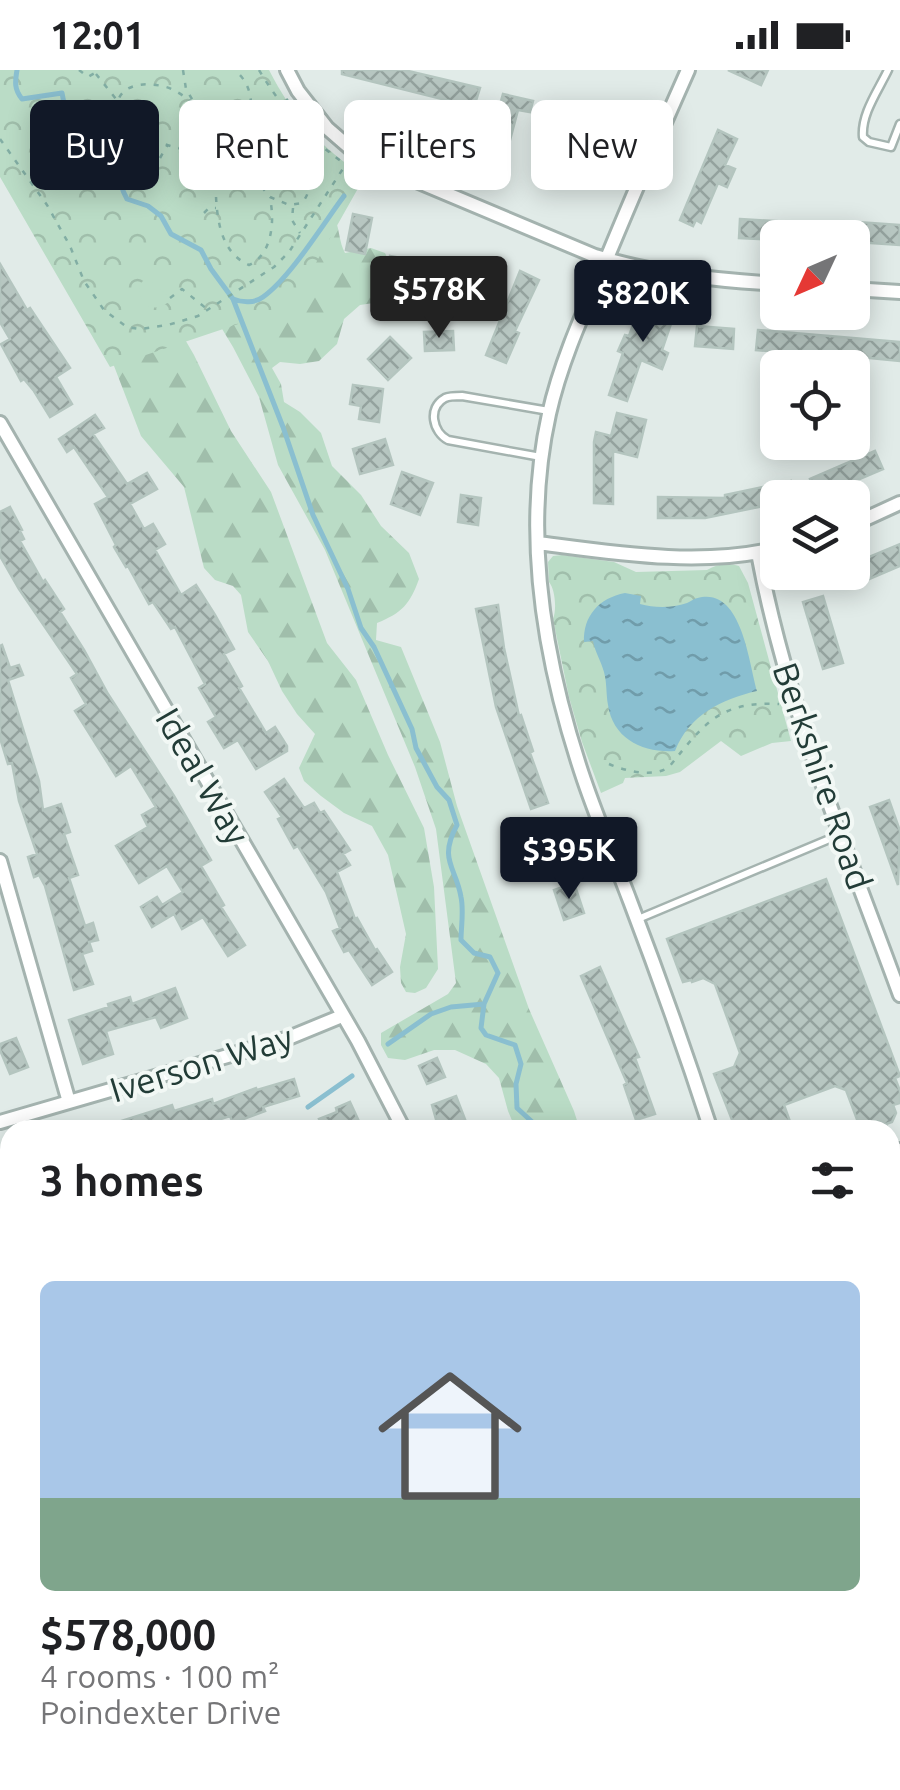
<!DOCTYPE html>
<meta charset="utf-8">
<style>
:root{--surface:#fff;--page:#f6f6f6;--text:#202124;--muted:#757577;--accent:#111827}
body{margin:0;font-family:Ubuntu,sans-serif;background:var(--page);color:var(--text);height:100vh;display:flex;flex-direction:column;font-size:38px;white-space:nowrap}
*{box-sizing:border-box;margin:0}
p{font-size:32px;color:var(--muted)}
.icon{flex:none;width:55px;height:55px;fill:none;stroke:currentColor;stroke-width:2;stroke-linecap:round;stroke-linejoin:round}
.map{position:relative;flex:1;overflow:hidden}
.sheet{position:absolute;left:0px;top:1050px;width:900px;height:670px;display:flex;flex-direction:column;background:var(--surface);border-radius:30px 30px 0 0;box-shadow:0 5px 25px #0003}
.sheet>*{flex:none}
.hud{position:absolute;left:30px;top:30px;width:840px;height:90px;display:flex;gap:20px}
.needle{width:65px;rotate:226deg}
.tools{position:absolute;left:760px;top:150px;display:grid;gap:20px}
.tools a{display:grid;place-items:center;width:110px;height:110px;border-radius:15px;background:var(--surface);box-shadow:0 5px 25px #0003;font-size:50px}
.price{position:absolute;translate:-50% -85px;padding:0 22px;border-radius:10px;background:var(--accent);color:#fff;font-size:32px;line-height:65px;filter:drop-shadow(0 2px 5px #0008)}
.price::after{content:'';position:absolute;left:50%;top:60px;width:30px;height:22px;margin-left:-15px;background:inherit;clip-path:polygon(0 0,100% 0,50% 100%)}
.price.current{background:#222;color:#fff}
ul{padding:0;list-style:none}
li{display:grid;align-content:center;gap:20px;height:530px;padding:0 40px}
li span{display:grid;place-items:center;height:310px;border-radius:15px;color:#555}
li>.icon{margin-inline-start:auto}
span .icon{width:180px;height:180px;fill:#fffc;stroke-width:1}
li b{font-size:42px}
h2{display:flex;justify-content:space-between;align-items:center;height:120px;padding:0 40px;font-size:42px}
.chip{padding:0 35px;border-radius:15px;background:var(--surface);box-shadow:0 5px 25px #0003;font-size:35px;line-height:90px}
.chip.current{background:var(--accent);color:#fff}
.status{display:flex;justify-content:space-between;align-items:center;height:70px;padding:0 50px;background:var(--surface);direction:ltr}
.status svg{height:28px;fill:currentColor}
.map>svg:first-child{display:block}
</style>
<div class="status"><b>12:01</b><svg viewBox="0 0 49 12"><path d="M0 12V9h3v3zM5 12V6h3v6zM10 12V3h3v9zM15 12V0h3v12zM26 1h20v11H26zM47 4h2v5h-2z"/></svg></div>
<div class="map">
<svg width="900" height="1720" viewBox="0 0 900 1720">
<defs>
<pattern id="forest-firs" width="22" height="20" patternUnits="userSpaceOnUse" patternTransform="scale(2.5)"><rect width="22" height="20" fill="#badcc6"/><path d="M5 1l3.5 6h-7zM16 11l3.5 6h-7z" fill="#a0beab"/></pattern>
<pattern id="park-crowns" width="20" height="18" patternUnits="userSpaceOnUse" patternTransform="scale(2.5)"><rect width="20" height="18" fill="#badcc6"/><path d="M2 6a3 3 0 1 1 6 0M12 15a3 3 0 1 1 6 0" fill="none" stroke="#a0beab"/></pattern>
<pattern id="water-ripples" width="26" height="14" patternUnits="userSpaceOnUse" patternTransform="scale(2.5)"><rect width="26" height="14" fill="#8abfd0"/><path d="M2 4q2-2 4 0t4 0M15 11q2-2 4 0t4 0" fill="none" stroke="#709caa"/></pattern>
<pattern id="building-cross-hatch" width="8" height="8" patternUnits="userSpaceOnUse" patternTransform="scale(2.5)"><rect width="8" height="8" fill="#b7c6c1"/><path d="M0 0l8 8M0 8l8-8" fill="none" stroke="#94a29e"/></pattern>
</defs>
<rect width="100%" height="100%" fill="#e1ebe8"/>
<path fill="#cfdbd7" d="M900,1379V1657L890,1659V1380Z
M10,1678V1710H386L388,1720H0V1679Z
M568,1710H751L715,1720H570Z"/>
<path fill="url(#forest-firs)" d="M0,0H58L169,242L194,285L231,361L271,422L327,573L356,610L388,685L424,758L434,817L438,899L426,918L415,923L406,922L401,913L400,897L406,864L388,785L372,756L344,743L321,726L304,711L299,698L315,664L297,644L282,621L268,591L248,562L241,525L233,516L215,510L204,498L184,417L141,366Z
M335,149C340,161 339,172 345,183L371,178L385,183L398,211L396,223L387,231L360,235L344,249L337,274L319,291L300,294L280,292L272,298L281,314L284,332L300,342L321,363L332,396L361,425L381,456L409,483L419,509C410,534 402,543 377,553L376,570L401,577L440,672L457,736L529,939L574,1041L580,1060H516L508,1041L499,1008L486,994L455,980H434L405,990L388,988L381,975V963L448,924L456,913L436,759L415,697L325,480L278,395L259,327L233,277L204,229Z"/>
<path fill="url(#park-crowns)" d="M0,0H269C292,45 322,80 365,106L308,207L307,231L110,297L0,107Z
M562,485L614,492L636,502L707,500C717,494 728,492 739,496L748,513L791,671L772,673L741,686L721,671L680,702L666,706L625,708L623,713L601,723L582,672L569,627L553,549C557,539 555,519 549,512L548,492L553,486Z"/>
<path fill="#badcc6" d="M146,208L172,229C156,245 136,238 140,214Z"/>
<path fill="url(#water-ripples)" d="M625,523L641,526L640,534C655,538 672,538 687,533C693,530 695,528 702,527C742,521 749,593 757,621C722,629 689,645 675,681C643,683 613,669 608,635C606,624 607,613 604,602C601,591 595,582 593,571L584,572C583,546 599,528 625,523Z"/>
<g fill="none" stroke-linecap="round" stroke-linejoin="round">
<path stroke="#8abfd0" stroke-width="5" d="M17,0C15,12 14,19 22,29L62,23L68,54L73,66L115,85C121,103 117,111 127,129L148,136L161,146L171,164L201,180L211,199L233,229L283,357L313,445L348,519L361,558L374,577L412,659L416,678L437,717L449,730L457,755C438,790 456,797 461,827C464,841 461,857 461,870L474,883L490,887L498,903L484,934L481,958L486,965L515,975L521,994L516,1014L517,1038L541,1060
M233,229C243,233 255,233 263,227C290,208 323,154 344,126
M388,974L431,944L451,937L484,934
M308,1037L352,1006"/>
</g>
<path fill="url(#building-cross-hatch)" stroke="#b4c5bf" stroke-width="2.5" d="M342,0H404L480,18L474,37L342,4Z
M728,0H768L761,15Z
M503,24L533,31L530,42L518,40L501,104L482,99Z
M240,54L252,58L254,72L242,81L230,75L229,62Z
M718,60L737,69L725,95L735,99L727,117L718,113L701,153L696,150L693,156L680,150Z
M353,144L372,148L365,184L346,180Z
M740,149L858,156V152L900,155L899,175L857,172V168H778V170L739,168Z
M390,186L463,199L460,217L387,205Z
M0,194L27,240L30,238L70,298L56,307L72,334L50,347L34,321L24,309L21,311L1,274L10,269L0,252Z
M520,201L539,210L515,261L519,263L506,293L486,285Z
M643,227L676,239L662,280L668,283L662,299L641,290L627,331L609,325L623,283L618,281L625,265L629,266Z
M697,256L734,259L733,279L695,276Z
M758,260L900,272V291L839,285V289L815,287L816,285L756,280Z
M453,261L454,280L425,281L424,262Z
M390,267L411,288L388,310L368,289Z
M353,315L383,319L379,352L359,349L361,336L350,334Z
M617,343L646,350L637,387L613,381V434L594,433V372L596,362L611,366Z
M95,345L104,358L93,364L127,414L147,403L157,419L130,434L144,459L153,454L165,474L155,480L181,525L196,515L215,545L234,579L224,584L242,616L239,618L266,663L275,657L287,676V681L256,699L238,670L224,678L208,652L216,647L199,618L205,614L175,557L171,559L153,532L149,534L128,496L126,497L114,477L116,475L95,434L108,427L74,377L67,382L59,369Z
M385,369L393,395L360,404L353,379Z
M875,381L883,399L817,427L810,409Z
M402,402L433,413L420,445L391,434Z
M791,411L794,428H778V433L705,448H658V427L725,428V425Z
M461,425L481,428L478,455L458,452Z
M10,437L22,460L20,461L24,469L20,471L43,512L45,510L64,539L60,542L84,580L108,624L174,726L211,790L201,796L224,835L221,837L245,875L228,886L203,847L182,859L174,844L152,857L141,837L157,827L162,835L183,822L167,796L139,813L116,776L148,757L142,745L156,737L131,696L116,706L75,641L86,634L71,608L77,604L19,519L0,486V442Z
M900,474V496L848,518L842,502H852V494Z
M823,526L843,593L823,599L803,532Z
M498,535L504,578L519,646L521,645L533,681L530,683L548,733L531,739L496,637L476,539Z
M2,575L10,598L19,595L23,605L8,610L39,711L43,740L61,734L70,762L64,764L78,805L69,808L85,856L93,853L98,870L89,872L92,881L82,884L93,914L74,920L45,816L39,805L34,807L28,787L37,784L19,731L12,693L8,694L0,668V576Z
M284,709L304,738L314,733L320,743L324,741L350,780L343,784L350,795L337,802L355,849L357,848L375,880L377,879L392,902L372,915L349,880L344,882L333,861L340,858L326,822L298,776L294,778L278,749L282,747L265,722Z
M889,730L900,761L898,815L870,737Z
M558,757L570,791L552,797L539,764Z
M826,809L900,1006L895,1008L900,1021V1033L893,1035L896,1043L892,1052L886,1054L888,1060H861L846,1020L835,1016L784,1035L793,1060H736L714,1004L734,997L740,983L715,914L703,908L692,912L691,910L683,912L667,869Z
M574,813L584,843L564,850L554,820Z
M600,897L639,987L635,988L655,1044L636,1050L624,1015L627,1013L581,906Z
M175,918L187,948L161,958L156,947L106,961L113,984L83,994L69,950L109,937L108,934L130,927L132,934Z
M16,968L28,997L10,1004L0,980V974Z
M437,988L445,1007L427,1014L419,996Z
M294,1009L299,1026L263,1037L265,1041L233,1053L230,1046L187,1060H100L99,1058L172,1035L174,1041L212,1029L213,1034L256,1018L257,1020Z
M456,1026L466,1052L439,1060L432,1035Z
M350,1032L363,1060H324L319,1049L337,1042L336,1038Z"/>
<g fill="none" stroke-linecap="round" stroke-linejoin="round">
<g stroke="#a4b3af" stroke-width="11">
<path id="service" d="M888,0C878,21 861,44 863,67L869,72L891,77L900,54
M541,387L448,370C433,362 427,338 445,328C449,326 458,326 462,326L549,341
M638,849L839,765
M0,1551L10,1554
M361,1710L363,1720
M659,1710L661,1720
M704,1710L707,1720
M566,1720L605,1710"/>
</g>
<g stroke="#a4b3af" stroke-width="18">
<path id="minor" d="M287,0L298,21L327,58L350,78L376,94L595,186C656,204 715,210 778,214
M688,0C660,63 633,125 607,188C585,239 561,290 549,344C522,465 545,595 584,710C598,751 615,791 630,831C659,907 686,983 711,1060
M852,219L900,222
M0,353L358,971L404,1060
M852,455L900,433
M538,473C615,483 701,497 778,478
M758,483C786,635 847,780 900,925
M0,791L69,1032
M0,1052L286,969L342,946
M890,1084L900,1080
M0,1319L10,1315
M890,1361H900
M0,1482L10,1484
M0,1672L10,1671
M548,1710L550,1720
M856,1710L858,1720"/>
</g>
<g stroke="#a0b7b1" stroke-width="22">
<path id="secondary" d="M890,1693L900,1690
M795,1720L834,1710
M885,1720L900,1716"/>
</g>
<path stroke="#82aea4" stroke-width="2.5" stroke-dasharray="5 8" stroke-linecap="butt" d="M79,0L88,7L100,0
M183,0L186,19L195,34L270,127L289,135L302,133C310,123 310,115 308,102C305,71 285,63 256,60L251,53C252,32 252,13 234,0
M259,0C281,37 309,69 345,94
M96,4L116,29
M193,33C185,27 176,20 166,17C118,4 96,41 147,67C168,78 193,80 215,88
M256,55L288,29
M222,64C231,56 237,48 249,52
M0,69L47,135L70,176L84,211L104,240L127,257L140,259L168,255L198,246L274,197L289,182L346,94
M239,87C249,80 260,74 256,60
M160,88L167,76
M215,88C217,122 210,178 249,195C272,185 275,151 270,129
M196,103L229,77
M293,138L292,150L300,163
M204,143L209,138H216
M170,228L182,219L207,239
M609,694C625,701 654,708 669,697C704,654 719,631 779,634
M890,1329H900
M0,1595H6
M890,1652L900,1649"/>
<use href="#service" stroke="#fff" stroke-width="6"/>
<use href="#minor" stroke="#fff" stroke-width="12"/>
<use href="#secondary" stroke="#fff" stroke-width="18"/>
</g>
<g text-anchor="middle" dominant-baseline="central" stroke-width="8" stroke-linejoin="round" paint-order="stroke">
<g font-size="35" fill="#223c37" stroke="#f2f8f5">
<text transform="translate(203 706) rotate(60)">Ideal Way</text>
<text transform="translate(823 706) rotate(71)">Berkshire Road</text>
<text transform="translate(201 993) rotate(-17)">Iverson Way</text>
</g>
</g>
</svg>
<div class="tools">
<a><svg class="needle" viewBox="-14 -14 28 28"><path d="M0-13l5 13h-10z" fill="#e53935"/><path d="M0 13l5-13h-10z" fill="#757577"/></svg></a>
<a><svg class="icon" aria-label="locate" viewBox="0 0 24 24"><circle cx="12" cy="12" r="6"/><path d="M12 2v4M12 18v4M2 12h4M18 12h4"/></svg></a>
<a><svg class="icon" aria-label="layers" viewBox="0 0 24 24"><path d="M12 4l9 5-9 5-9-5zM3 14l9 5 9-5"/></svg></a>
</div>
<b class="price current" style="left:439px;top:271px">$578K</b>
<b class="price" style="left:643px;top:275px">$820K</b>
<b class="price" style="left:569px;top:832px">$395K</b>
<div class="hud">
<a class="chip current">Buy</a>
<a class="chip">Rent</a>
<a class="chip">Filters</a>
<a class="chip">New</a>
</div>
<section class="sheet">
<h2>3 homes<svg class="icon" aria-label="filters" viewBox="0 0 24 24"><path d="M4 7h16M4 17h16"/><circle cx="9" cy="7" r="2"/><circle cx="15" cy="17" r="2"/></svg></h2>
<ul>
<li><span style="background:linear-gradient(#a9c7e8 70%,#7fa58c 0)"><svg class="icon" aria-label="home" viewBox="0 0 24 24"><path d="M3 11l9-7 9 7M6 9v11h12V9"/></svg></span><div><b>$578,000</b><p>4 rooms · 100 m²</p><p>Poindexter Drive</p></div></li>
</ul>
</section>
</div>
